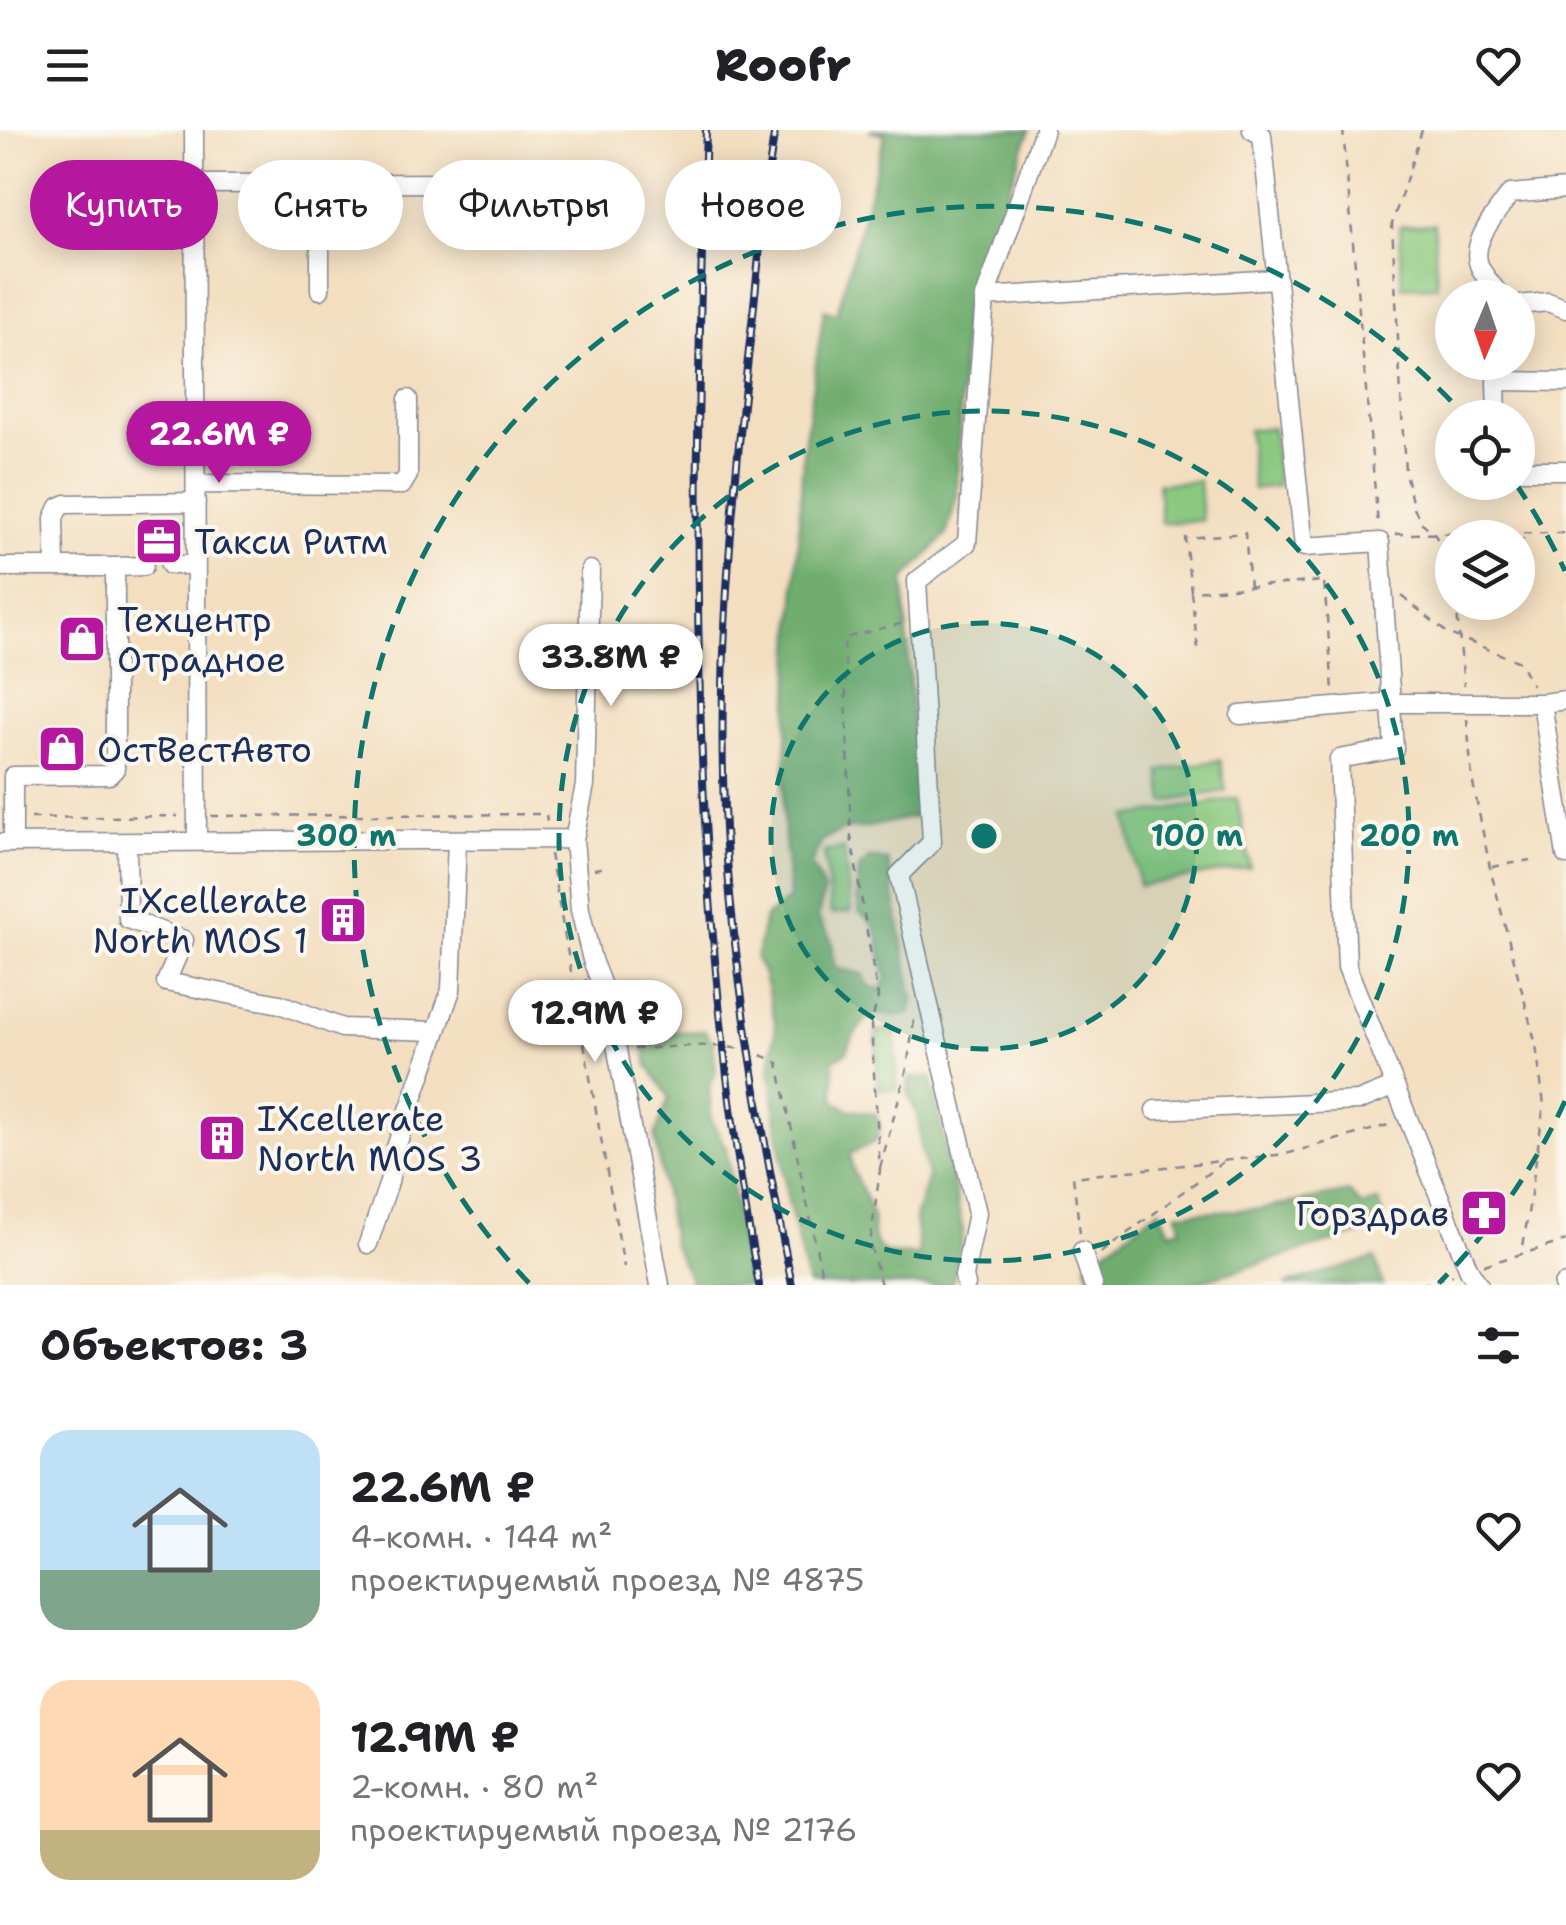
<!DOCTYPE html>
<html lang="ru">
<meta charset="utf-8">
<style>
:root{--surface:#fff;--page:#f2f2f2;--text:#202124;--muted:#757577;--accent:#b5179e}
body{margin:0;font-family:"Shantell Sans",sans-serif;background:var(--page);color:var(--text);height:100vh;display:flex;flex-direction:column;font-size:38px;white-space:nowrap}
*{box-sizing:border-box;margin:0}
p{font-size:32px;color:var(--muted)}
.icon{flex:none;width:55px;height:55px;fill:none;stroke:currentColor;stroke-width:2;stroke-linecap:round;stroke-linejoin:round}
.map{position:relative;height:1155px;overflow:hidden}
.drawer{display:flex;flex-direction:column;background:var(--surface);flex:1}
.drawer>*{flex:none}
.hud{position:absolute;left:30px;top:30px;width:1000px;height:90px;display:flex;gap:20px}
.needle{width:65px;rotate:182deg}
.tools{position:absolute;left:1435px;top:150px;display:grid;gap:20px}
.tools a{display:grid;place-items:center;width:100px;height:100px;border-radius:50%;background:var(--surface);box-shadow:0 5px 25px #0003;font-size:50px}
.price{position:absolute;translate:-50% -85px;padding:0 22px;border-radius:35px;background:#fff;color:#222;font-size:32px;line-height:65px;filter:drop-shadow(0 2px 5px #0008)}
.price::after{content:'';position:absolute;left:50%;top:60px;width:30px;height:22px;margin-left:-15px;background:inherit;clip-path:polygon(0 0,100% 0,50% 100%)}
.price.selected{background:var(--accent);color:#fff}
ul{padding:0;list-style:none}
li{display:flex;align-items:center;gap:30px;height:250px;padding:0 40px}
li span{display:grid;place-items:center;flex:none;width:280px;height:200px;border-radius:30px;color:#555}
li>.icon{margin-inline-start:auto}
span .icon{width:120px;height:120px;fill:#fffc;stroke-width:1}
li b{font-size:42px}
h2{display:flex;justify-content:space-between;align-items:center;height:120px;padding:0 40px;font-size:42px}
.chip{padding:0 35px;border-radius:45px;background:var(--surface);box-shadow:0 5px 25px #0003;font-size:35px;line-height:90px}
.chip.selected{background:var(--accent);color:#fff}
header{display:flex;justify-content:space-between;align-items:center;height:130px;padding:0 40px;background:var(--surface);font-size:45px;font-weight:800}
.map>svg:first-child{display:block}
</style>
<header><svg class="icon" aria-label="menu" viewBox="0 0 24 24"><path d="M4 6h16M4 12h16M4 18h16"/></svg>Roofr<svg class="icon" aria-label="heart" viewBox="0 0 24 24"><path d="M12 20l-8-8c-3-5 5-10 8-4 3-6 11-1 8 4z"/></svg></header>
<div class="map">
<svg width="1566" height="1155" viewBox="0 0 1566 1155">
<rect width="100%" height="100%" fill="#fbf7ec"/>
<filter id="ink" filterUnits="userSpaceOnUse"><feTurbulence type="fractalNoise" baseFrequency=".01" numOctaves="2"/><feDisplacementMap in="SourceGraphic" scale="20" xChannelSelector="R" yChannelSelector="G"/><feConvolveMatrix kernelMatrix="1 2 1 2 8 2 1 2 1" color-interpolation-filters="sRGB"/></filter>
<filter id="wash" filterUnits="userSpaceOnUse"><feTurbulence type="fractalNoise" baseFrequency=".0048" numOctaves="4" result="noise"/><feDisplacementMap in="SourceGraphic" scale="40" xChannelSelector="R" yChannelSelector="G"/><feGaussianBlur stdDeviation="2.25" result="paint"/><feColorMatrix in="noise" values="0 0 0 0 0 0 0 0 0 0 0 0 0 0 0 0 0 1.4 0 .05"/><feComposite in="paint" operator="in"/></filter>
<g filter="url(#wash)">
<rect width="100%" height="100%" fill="#f3dec0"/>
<path fill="#8bc980" stroke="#537c6f" stroke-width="2.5" d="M1434,94L1437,156L1402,157L1400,96Z
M1273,297L1278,356L1253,359L1248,300Z
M1199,351L1202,390L1161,393L1158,354Z
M1220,630L1226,661L1165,672L1160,641Z
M1237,668L1250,737L1139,756L1127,687Z
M844,719L851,782L831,784L824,722Z
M895,900L897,959H878L876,901Z"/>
<path fill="#70ad6e" stroke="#466e66" stroke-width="2.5" d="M869,0H1030L964,181L957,367L946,405L904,450L917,686L864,698H849L823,709L811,734L824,760L818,788L832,811L835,838L863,844L869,856L882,860L887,846C875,819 888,802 860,783L857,769L859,738L870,728L888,731L913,870L910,884C895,888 884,882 869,885L851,910L846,923L834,929V970L847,979L876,984L880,998L876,1011L850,1024C851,1048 867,1063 872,1086C873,1096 872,1111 879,1118C888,1128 907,1124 919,1124L915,1088L928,1047L921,1020L919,991L908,962L909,948L931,947L963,1102L952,1155H808L786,1061L770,938L776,895L763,842L756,829L765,787L789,769L783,678L803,323L824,179L837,183L885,5Z
M705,901L713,912L716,943L709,956L711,990L726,1018L748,1155H693L672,1112L655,1006L669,967L648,936L643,910L661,902Z
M1349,1062L1361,1076L1379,1071L1386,1096L1188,1155H1093L1086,1134L1160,1079L1170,1101L1181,1098L1178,1083L1261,1079Z
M1375,1128L1383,1155H1284Z"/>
</g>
<g filter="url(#ink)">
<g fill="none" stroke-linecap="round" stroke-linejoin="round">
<g stroke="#87868f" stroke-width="21">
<path id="minor" d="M194,0L197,711
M1252,0L1262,5L1304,417L1380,412L1394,619L1339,629L1347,837L1469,1140L1479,1155
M195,54L469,53
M320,54V160
M44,68L195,70
M985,167L1276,149
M1502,168C1495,158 1483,146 1479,135C1470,111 1497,83 1510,64L1566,59
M1518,175L1548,172L1566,179
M1497,288L1496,251L1566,252
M1518,340H1566
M196,354L402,355L408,345V269
M170,435H196
M0,437H115
M55,437L54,388L59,377L66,374L196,372
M590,440L585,655L574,709L580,780L592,830L608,871L660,1155
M1542,573L1566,725
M1240,585L1382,573H1542L1566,570
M127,712L128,789L184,810L166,852L280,874L342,898L436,901
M0,713L574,709
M13,713V646L109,645L115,639V437L144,436
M1155,980L1358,971L1395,956
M368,1114L389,1052L394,1023L451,860L457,710
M1082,1121L1093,1155
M966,1155L964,1146L977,1083L899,745L932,712L917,451L967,413L985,167L1044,0
M1563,1155L1566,1154"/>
</g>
<path stroke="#87868f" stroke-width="2.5" stroke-dasharray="8 8" stroke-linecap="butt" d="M1343,0L1378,395
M1422,0L1392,94L1405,342L1413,376L1421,392L1434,403L1452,436
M1395,404L1566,403
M1518,414L1528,405
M1250,457L1245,403L1185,408L1191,461L1324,451L1333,560
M1191,462L1198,519
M1402,466L1447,503L1520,532L1532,555
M1456,472L1464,556
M1467,589L1472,648L1490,738L1536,915L1544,975L1522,1124
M211,686L546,684L547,691
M31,688L178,686
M550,724L624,1137
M1492,737L1530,730
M594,739L607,737
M634,919C682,917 736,908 778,933L824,1155
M880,1038L907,938L914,890
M1080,1103L1073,1047L1286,1024L1392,994
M1101,1123L1223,1032
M1484,1135L1566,1111
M881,1155L870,1114L880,1040L871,895L878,867L851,707L844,508L903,493
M1421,1155L1453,1145"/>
<use href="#minor" stroke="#fff" stroke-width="18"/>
<g stroke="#1b2f5e" stroke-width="8">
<path id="rail" d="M706,0C692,386 687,774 759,1155
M775,0C763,67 759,135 751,202C731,377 714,554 727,730C738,873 764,1015 792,1155"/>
</g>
<use href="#rail" stroke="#fbf7ec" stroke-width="4" stroke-dasharray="11" stroke-linecap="butt"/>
</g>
</g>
<circle cx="984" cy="706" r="213" fill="#0f766e" fill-opacity=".12"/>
<g fill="none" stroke="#0f766e" stroke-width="5" stroke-dasharray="18 12">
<circle cx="984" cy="706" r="213"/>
<circle cx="984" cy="706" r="425"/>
<path d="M1565 971A638 638 0 0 1 1439 1153M529 1153A638 638 0 1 1 1466 287M1516 354A638 638 0 0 1 1565 441"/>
</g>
<defs>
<g id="office-square" transform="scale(2.5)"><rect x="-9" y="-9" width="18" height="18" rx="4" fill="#b5179e" stroke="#fbf7ec"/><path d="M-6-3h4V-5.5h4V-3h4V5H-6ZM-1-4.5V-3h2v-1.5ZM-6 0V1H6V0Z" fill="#fff"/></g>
<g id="shop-square" transform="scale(2.5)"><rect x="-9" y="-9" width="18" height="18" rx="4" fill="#b5179e" stroke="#fbf7ec"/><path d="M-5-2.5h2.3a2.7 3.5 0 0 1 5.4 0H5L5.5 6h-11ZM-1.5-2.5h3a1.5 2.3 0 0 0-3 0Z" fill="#fff"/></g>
<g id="building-square" transform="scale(2.5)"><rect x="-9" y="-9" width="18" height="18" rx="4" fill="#b5179e" stroke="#fbf7ec"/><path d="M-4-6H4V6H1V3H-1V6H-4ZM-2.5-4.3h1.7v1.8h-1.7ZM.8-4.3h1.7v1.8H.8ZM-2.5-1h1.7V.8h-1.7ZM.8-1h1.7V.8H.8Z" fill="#fff"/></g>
<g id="pharmacy-square" transform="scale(2.5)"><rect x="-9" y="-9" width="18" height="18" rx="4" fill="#b5179e" stroke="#fbf7ec"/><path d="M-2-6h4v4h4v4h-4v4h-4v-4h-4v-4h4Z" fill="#fff"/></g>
</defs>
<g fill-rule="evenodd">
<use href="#office-square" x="159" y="411"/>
<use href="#shop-square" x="82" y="509"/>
<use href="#shop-square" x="62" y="619"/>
<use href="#building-square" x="343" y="790"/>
<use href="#building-square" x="222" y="1008"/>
<use href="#pharmacy-square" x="1484" y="1083"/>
</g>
<g text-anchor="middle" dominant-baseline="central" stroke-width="8" stroke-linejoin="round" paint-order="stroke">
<g font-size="35" fill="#1b2f5e" stroke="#fbf7ec" text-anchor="start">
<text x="194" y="411">Такси Ритм</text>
<text x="117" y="489">Техцентр<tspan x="117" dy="40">Отрадное</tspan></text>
<text x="97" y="619">ОстВестАвто</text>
<text x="308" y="770" text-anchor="end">IXcellerate<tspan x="308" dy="40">North MOS 1</tspan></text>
<text x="257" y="988">IXcellerate<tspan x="257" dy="40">North MOS 3</tspan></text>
<text x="1449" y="1083" text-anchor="end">Горздрав</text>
</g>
</g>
<circle cx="984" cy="706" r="15" fill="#0f766e" stroke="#fbf7ec" stroke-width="5"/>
<g font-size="30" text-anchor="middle" font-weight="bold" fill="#0f766e" stroke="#fbf7ec" stroke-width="8" stroke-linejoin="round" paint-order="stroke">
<text x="1197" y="716">100 m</text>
<text x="1409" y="716">200 m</text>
<text x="346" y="716">300 m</text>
</g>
</svg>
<div class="tools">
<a><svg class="needle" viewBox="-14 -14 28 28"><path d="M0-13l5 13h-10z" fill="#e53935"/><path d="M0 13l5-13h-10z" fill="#757577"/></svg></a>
<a><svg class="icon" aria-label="locate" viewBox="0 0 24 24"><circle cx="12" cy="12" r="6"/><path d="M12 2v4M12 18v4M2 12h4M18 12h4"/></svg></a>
<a><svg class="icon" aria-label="layers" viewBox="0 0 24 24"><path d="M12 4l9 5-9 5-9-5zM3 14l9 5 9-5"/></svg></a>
</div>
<b class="price selected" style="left:219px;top:356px">22.6M ₽</b>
<b class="price" style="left:611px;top:579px">33.8M ₽</b>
<b class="price" style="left:595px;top:935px">12.9M ₽</b>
<div class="hud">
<a class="chip selected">Купить</a>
<a class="chip">Снять</a>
<a class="chip">Фильтры</a>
<a class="chip">Новое</a>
</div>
</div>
<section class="drawer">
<h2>Объектов: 3<svg class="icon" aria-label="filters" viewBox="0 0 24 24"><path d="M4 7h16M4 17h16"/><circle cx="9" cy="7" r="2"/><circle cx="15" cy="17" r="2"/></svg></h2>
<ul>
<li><span style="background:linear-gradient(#bfe0f5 70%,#7fa58c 0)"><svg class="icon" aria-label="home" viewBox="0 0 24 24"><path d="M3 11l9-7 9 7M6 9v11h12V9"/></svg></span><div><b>22.6M ₽</b><p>4-комн. · 144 m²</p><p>проектируемый проезд № 4875</p></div><svg class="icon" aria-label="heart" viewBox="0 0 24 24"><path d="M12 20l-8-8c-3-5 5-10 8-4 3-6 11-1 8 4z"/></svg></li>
<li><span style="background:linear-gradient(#ffd9b3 75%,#c2b280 0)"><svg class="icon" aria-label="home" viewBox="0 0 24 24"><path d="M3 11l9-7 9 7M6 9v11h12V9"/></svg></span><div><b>12.9M ₽</b><p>2-комн. · 80 m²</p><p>проектируемый проезд № 2176</p></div><svg class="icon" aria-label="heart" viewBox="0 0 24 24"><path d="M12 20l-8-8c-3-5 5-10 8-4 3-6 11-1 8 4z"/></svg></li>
</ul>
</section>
